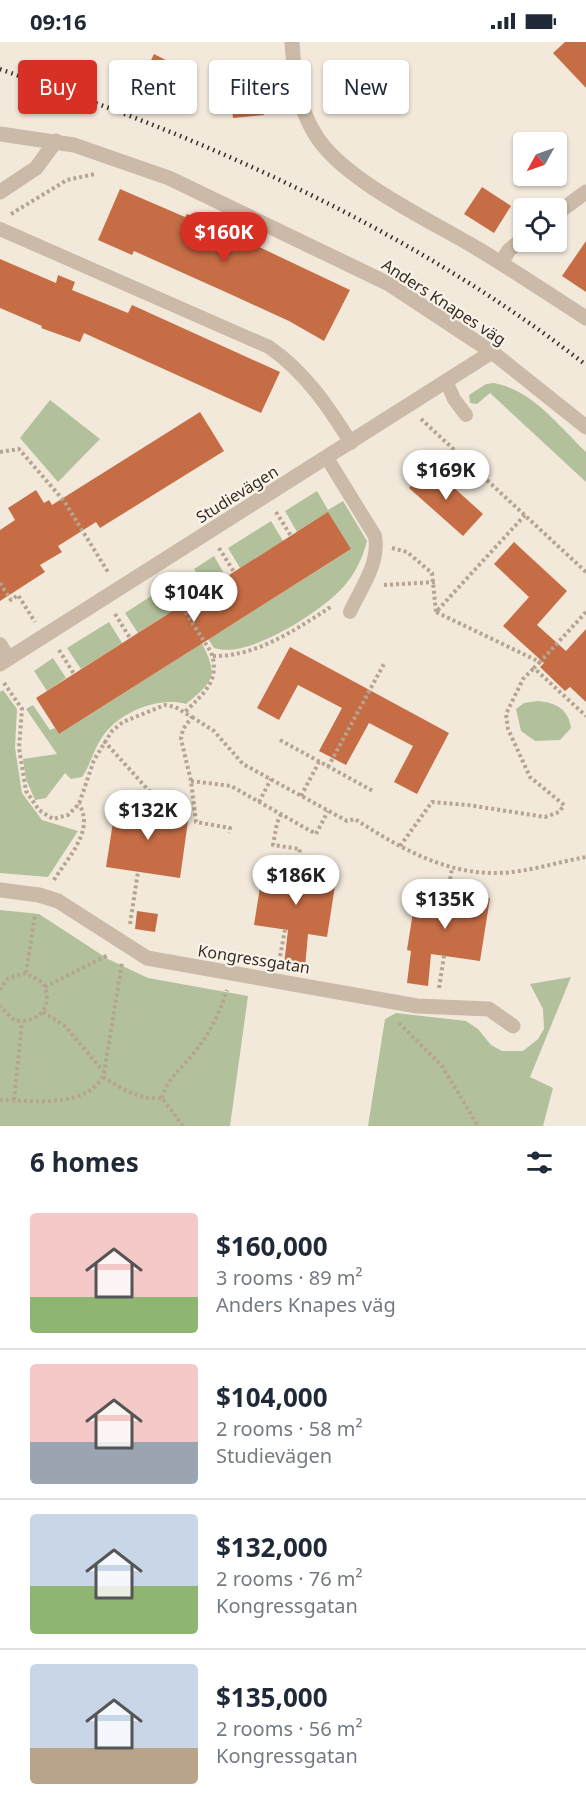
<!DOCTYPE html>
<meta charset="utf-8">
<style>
:root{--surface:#fff;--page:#f2f2f3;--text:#1f2937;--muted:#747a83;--line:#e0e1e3;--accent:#d93025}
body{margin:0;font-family:"Noto Sans",sans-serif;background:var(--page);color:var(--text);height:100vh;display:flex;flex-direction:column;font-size:22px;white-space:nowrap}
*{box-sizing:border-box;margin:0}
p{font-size:20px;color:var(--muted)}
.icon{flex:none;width:33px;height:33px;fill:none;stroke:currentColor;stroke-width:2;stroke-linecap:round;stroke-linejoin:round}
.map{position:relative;height:1084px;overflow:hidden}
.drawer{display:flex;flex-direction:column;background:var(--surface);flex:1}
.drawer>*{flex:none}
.hud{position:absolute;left:18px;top:18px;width:550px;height:54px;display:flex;gap:12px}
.needle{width:39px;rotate:230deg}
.fabs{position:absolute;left:513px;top:90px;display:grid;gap:12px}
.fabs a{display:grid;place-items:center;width:54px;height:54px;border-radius:6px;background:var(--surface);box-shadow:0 2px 4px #0004;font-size:30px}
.price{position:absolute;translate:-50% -51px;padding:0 14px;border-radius:21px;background:#fff;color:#222;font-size:20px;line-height:39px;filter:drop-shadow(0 2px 3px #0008)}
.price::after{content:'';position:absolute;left:50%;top:36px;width:18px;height:14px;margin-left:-9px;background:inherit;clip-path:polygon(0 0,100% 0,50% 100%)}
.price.current{background:var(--accent);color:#fff}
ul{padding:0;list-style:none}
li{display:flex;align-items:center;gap:18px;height:150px;padding:0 30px}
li+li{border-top:2px solid var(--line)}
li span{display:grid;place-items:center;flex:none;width:168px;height:120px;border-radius:6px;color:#555}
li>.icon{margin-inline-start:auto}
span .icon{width:72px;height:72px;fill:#fffc;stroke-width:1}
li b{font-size:26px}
h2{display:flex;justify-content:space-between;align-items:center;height:72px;padding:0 30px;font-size:26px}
.tag{padding:0 21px;border-radius:6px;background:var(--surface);box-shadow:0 2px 4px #0004;font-size:21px;line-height:54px}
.tag.current{background:var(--accent);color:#fff}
.status{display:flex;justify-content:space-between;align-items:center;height:42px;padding:0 30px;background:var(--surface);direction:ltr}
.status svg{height:16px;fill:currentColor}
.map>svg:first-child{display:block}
</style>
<div class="status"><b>09:16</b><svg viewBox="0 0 49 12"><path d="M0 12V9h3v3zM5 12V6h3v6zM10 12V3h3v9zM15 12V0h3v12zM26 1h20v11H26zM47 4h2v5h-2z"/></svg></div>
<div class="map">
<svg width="586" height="1084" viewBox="0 0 586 1084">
<rect width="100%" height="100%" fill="#f2e9db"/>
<path fill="#b2c19b" d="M494,341C532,348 559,384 586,410V440L490,351L477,362L470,361L469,353L486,342Z
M50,358L100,397L58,440L20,396Z
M317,449L328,468L343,459L367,499C362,519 351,540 334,554C311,575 246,617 214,606L172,541L182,534L191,548L188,551L210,587L220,590L351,507L328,471L297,490L285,469Z
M271,479L283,499L240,526L228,506Z
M214,514L226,535L207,547L194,527Z
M165,545C177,564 218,615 211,635C207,646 194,655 186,662C157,654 117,671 101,697C93,709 90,724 82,735L71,737L65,731L46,756L35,758L26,737L23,717L57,712L26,667L33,663L50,688L55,686L59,692L190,609L167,572L138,591L125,571Z
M109,580L122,601L81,627L67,606Z
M53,616L66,636L47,649L34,629Z
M3,648L17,667L15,706L22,751L42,778L78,789L48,835L0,831V650Z
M538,659C557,661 568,667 571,686L560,698L535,699L521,689L516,667L524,661Z
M0,868L39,872L108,917L148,936L248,954L230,1084H0Z
M571,935L530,1035L553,1046L543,1084H368L385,977L396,971L466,979L478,987L491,1003L502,1009H523L538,997L544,987L543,967L530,942Z"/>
<path fill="#c66d45" d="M565,0H586V46L553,11Z
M154,12L189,30L173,62L138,45Z
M261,35L264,73L233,76L229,38Z
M482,145L511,164L494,191L464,172Z
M120,147L185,175L187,172L221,187L350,248L324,299L289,279L230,252L134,209L132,213L98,198Z
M586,199V250L562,234Z
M0,217L56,241L58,233L75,240L72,248L128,271L132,263L280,330L261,371L84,291L80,300L41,286L42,284L0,266Z
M200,370L224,409L100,486L96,480L58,504L62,510L40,523L45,530L0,559V488L15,478L8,466L36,448L44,461L49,458L52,463Z
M429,423L483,472L463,494L409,446Z
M328,470L351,507L59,692L36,656Z
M514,500L567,549L537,583L566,609L586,587V660L570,645L565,649L540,625L544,621L503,584L529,555L494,522Z
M290,605L449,691L417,752L394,740L413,704L369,681L346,723L319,709L342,666L298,643L279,678L257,666Z
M116,761L189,772L180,836L106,825Z
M264,820L337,831L327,895L308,892L305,926L284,923L288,888L254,883Z
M417,845L490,856L480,919L431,912L428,944L407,941L411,909L407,908Z
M137,869L158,872L155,890L135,887Z"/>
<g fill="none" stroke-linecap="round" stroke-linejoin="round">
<path stroke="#b6a491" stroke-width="4" stroke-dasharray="3 3" stroke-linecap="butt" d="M11,172L67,138L95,132
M421,377L586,530
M0,410L19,407L64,459L108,530
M276,470L291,494
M525,473L436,570L540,620L586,570
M219,506L234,530
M392,506L407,510L432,531L436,570
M166,540L211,610C221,638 204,651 185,670
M0,541L11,558L18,553L35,580
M384,543L435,540
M115,572L130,596
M59,608L74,632
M213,614C256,615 297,587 332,564
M540,620L534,626L586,674
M4,641L22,667L19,706L26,749L39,768L53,777L68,773L79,762L94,718L112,689L123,680L165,663L175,665L192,675L183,687L181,697L191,739L196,780L230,786L229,791
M192,675L214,689L243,722L347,779L355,777C398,805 446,833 500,831C528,830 558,820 586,815
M280,698L373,749
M104,699L151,751L150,766
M328,725L385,620
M191,739L231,744L316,792L328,769
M301,754L319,720
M259,760L271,737
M281,772L277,781L273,803L300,807L297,825
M400,804L432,760L468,763L545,775L559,770L564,763L530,735L508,687L506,672L523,637L534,626
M54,838C68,815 95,789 79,762
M448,849L452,826
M130,882L138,830
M279,920L285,888
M26,931L35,872
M45,945L108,913
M439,946L444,914
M0,948L8,936L26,931L43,941C55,964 38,983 14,978L0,964
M43,970L65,984L104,1030
M399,981L442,1024L478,1084
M103,1035C123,1047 138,1058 162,1056L183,1084
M162,1056C168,1034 184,1025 197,1007C211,989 220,969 227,948
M0,1058C32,1058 89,1068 104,1031L122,921
M14,1058L22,980"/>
<path stroke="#cabaa7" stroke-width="14" d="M0,187L269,305C305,330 328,364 351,401
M447,341L454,357L466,373
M327,416L375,494C380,521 361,546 350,570
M0,602L9,616"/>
<path stroke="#cabaa7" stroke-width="15" d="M292,0C294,33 297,63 315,92C342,138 432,179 478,207C515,229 550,253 586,276
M0,92L74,103L169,136L389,242L492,310L586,385
M0,150L36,126L56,99
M556,172L586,150
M501,221L509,208L524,196
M0,622L492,310
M0,848L39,853L58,859L147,916L417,964L489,967L513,984"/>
<path stroke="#372d28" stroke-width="4.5" stroke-dasharray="1.5 4.5" stroke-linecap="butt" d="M0,27C53,46 106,64 158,85C308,145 458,223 586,323"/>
</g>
<g text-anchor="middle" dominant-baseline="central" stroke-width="4.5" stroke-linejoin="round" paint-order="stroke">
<g font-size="16" fill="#372d28" stroke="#faf3e8">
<text transform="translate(444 260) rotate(33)">Anders Knapes väg</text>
<text transform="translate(237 452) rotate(-32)">Studievägen</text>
<text transform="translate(254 917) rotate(9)">Kongressgatan</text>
</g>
</g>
</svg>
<div class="fabs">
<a><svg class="needle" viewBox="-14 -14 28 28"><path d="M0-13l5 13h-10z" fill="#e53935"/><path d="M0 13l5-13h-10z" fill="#747a83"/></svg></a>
<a><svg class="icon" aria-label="locate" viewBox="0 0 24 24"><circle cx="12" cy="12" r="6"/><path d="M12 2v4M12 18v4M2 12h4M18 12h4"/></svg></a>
</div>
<b class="price current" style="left:224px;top:221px">$160K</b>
<b class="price" style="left:446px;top:459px">$169K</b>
<b class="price" style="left:194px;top:581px">$104K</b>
<b class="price" style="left:148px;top:799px">$132K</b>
<b class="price" style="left:296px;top:864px">$186K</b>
<b class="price" style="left:445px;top:888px">$135K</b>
<div class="hud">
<a class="tag current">Buy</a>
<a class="tag">Rent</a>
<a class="tag">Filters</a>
<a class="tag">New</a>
</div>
</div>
<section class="drawer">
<h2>6 homes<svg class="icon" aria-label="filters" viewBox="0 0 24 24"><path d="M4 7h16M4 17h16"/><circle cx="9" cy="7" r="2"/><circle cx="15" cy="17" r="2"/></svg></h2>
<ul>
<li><span style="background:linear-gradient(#f6c9c9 70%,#8fb573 0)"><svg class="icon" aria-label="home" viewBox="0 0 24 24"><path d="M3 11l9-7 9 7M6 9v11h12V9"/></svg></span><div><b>$160,000</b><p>3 rooms · 89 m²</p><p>Anders Knapes väg</p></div></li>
<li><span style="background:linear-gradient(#f6c9c9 65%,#9aa5b1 0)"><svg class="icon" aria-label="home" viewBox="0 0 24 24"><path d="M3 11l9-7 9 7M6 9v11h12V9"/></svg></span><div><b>$104,000</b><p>2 rooms · 58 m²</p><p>Studievägen</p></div></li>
<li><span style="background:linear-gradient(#c9d6e8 60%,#8fb573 0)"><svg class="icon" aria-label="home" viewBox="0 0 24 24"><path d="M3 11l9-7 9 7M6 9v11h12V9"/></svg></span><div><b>$132,000</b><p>2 rooms · 76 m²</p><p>Kongressgatan</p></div></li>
<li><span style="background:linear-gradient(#c9d6e8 70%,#b9a48a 0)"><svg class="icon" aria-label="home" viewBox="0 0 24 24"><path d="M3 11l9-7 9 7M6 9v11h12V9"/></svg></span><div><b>$135,000</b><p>2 rooms · 56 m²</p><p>Kongressgatan</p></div></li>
</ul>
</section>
